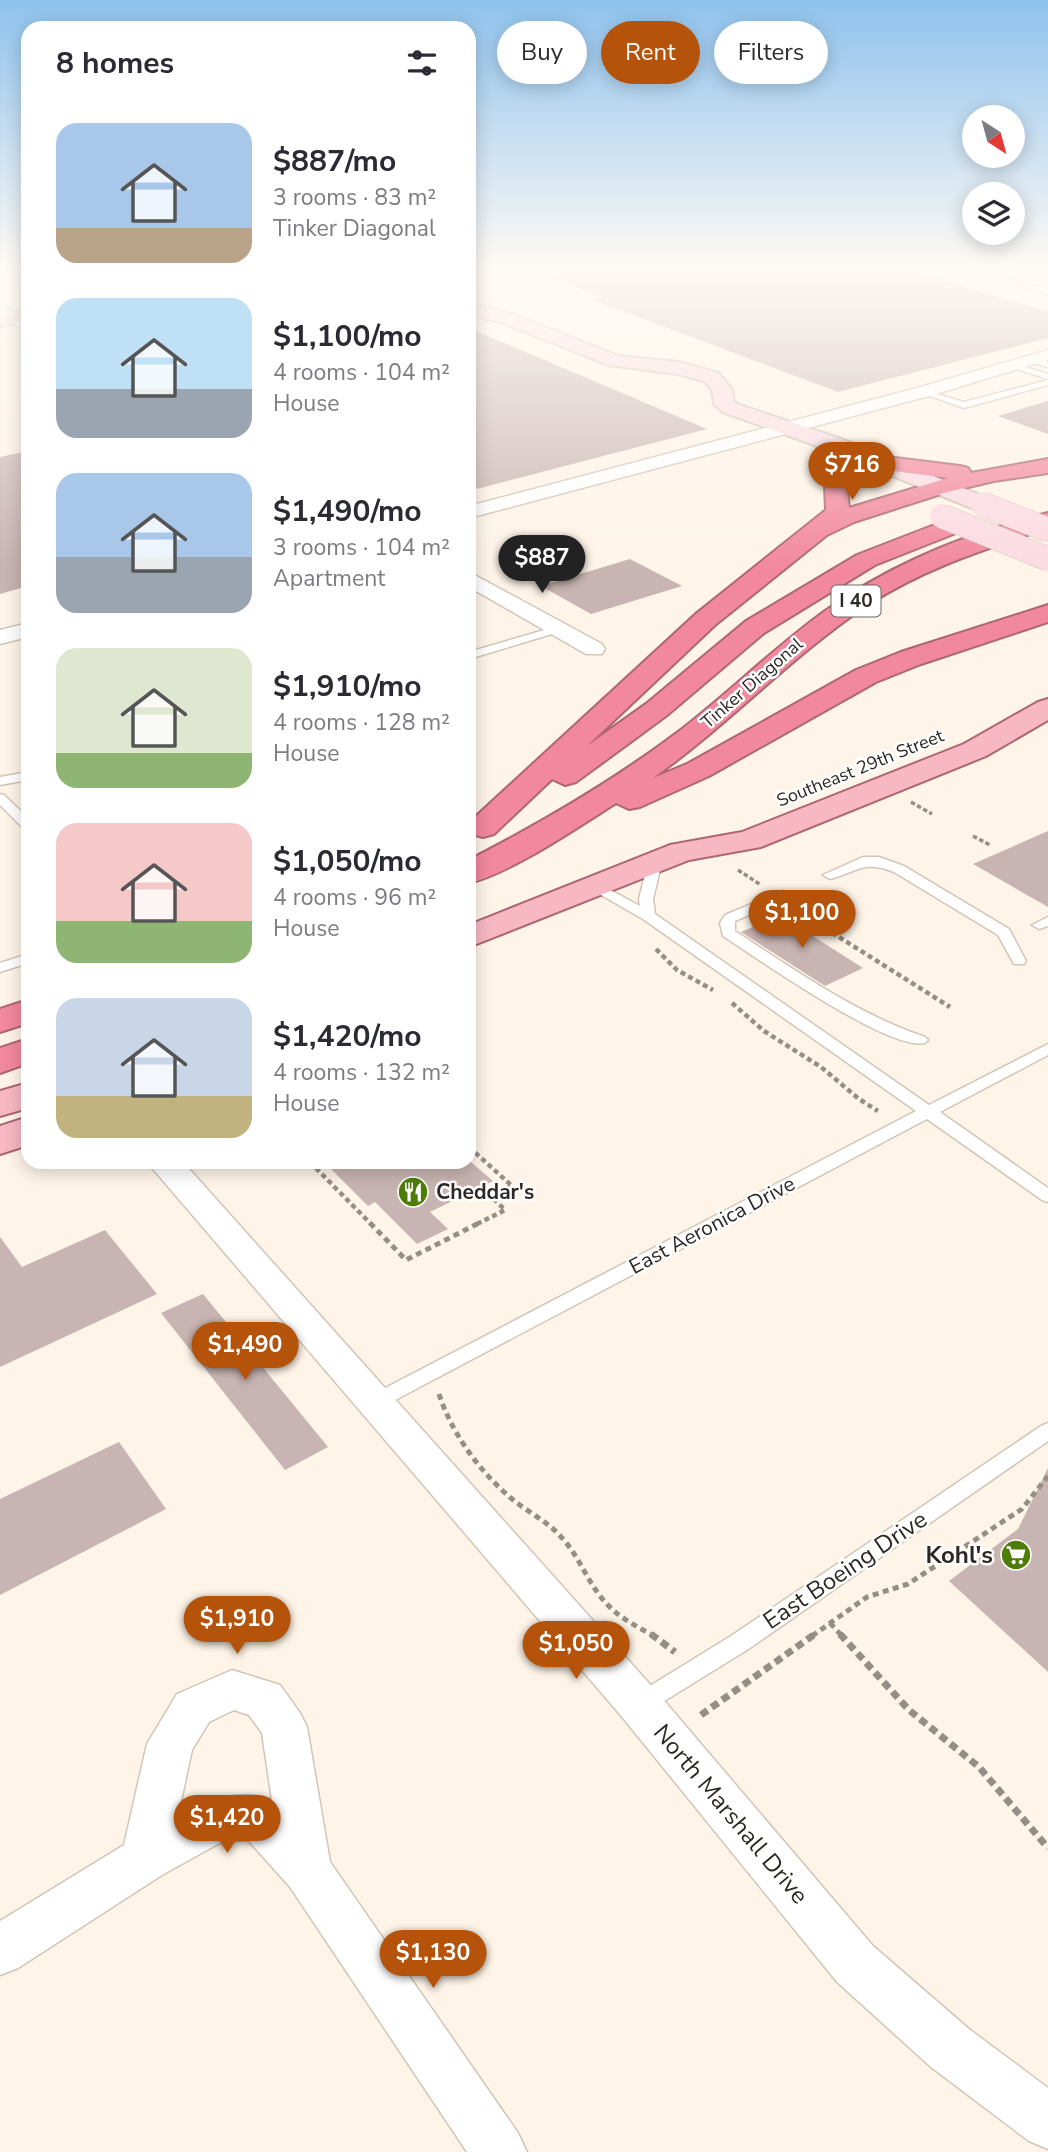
<!DOCTYPE html>
<meta charset="utf-8">
<style>
:root{--surface:#fff;--page:#f7f7f7;--text:#2b2b33;--muted:#7c7c81;--accent:#b45309}
body{margin:0;font-family:"Nunito Sans",sans-serif;background:var(--page);color:var(--text);height:100vh;display:flex;flex-direction:column;font-size:26px;white-space:nowrap}
*{box-sizing:border-box;margin:0}
p{font-size:23px;color:var(--muted)}
.icon{flex:none;width:38px;height:38px;fill:none;stroke:currentColor;stroke-width:2;stroke-linecap:round;stroke-linejoin:round}
.map{position:relative;flex:1;overflow:hidden}
.drawer{position:absolute;left:21px;top:21px;width:455px;height:1148px;display:flex;flex-direction:column;background:var(--surface);border-radius:21px;box-shadow:0 4px 18px #0003}
.drawer>*{flex:none}
.guide{position:absolute;left:497px;top:21px;width:444px;height:63px;display:flex;gap:14px}
.needle{width:46px;rotate:144deg}
.buttons{position:absolute;left:962px;top:105px;display:grid;gap:14px}
.buttons a{display:grid;place-items:center;width:63px;height:63px;border-radius:50%;background:var(--surface);box-shadow:0 4px 18px #0003;font-size:35px}
.price{position:absolute;translate:-50% -60px;padding:0 16px;border-radius:24px;background:var(--accent);color:#fff;font-size:23px;line-height:46px;filter:drop-shadow(0 2px 4px #0008)}
.price::after{content:'';position:absolute;left:50%;top:42px;width:21px;height:16px;margin-left:-10px;background:inherit;clip-path:polygon(0 0,100% 0,50% 100%)}
.price.on{background:#222;color:#fff}
ul{padding:0;list-style:none}
li{display:flex;align-items:center;gap:21px;height:175px;padding:0 35px}
li span{display:grid;place-items:center;flex:none;width:196px;height:140px;border-radius:21px;color:#555}
li>.icon{margin-inline-start:auto}
span .icon{width:84px;height:84px;fill:#fffc;stroke-width:1}
li b{font-size:30px}
h2{display:flex;justify-content:space-between;align-items:center;height:84px;padding:0 35px;font-size:30px}
.tag{padding:0 24px;border-radius:32px;background:var(--surface);box-shadow:0 4px 18px #0003;font-size:24px;line-height:63px}
.tag.on{background:var(--accent);color:#fff}
.map>svg:first-child{display:block}
</style>
<div class="map">
<svg width="1048" height="2152" viewBox="0 0 1048 2152">
<rect width="100%" height="100%" fill="#fef4e8"/>
<path fill="#c8b4b2" d="M534,269H908L1048,312V338L838,392L593,300L605,298L534,272Z
M469,328L707,429L469,491Z
M1048,401V434L998,416Z
M28,451V586L0,594V457Z
M630,559L682,586L591,614L541,586Z
M1048,831V907L973,864Z
M780,915L863,968L825,986L741,932Z
M324,1162H471L493,1181L430,1212L448,1229L417,1244L375,1202L368,1206Z
M105,1230L157,1294L0,1367V1237L22,1267Z
M203,1294L328,1447L285,1470L161,1313Z
M119,1442L166,1509L0,1595V1499Z
M1048,1468V1672L949,1581L1018,1529Z"/>
<g fill="none" stroke-linecap="round" stroke-linejoin="round">
<g stroke="#d1c5b6" stroke-width="3">
<path id="lane" d="M0,269H11L0,272Z
M967,269H977L1048,290V294Z
M1031,357L1048,362V367L1028,361Z
M1010,362L1048,374V379L1007,366Z
M1048,380V385L964,408L919,392L923,390L964,402Z
M558,626L562,627V631L469,659V652Z
M28,772V780L0,785V777Z
M0,794L4,795L28,818V829L23,828L0,805Z
M863,857H879L904,866L1009,929L1026,961L1024,964H1014L998,935L894,872C864,860 859,871 830,879L823,875Z
M655,858L662,862L653,899L655,914L929,1105L1048,1044V1055L940,1112L1048,1188V1202L1042,1200L927,1119L382,1407L375,1409L368,1407L365,1402L368,1397L916,1111L643,919L587,887L594,883L599,884L640,906L639,899L648,862Z
M783,891L788,892L790,895L788,898L735,921V931C796,971 855,1013 925,1037L928,1040L925,1043C890,1052 757,958 723,936L720,923L725,915Z
M1048,917V926L1039,929L1032,925Z
M28,954V963L0,972V963Z
M1048,1423V1441L747,1650L648,1711L640,1714L632,1711L629,1704L632,1697L731,1636L1041,1426Z"/>
</g>
<g stroke="#d1c5b6" stroke-width="3">
<path id="street" d="M1027,269H1048V277Z
M0,306L28,320V331L0,316Z
M1048,350V360L929,396L469,518V506L917,388Z
M469,572L602,644L605,649L602,654H586L469,587Z
M28,623V637L0,644V630Z
M147,1162H183L655,1690L873,1946L969,2029L1048,2088V2149L1029,2141L931,2067L837,1982L623,1718Z
M232,1670L280,1685L300,1713L307,1727L330,1862L518,2133L527,2152H467L290,1887L248,1840L225,1841L216,1845L162,1875L18,1968L0,1975V1921L124,1845L147,1744L177,1694ZM234,1710L249,1715L262,1733L272,1800C241,1788 207,1801 178,1815L192,1750L209,1722Z"/>
</g>
<g stroke="#d1c5b6" stroke-width="4">
<path id="secondary" d="M469,303L515,315L618,356L679,362L718,373L732,389L734,401L737,404L844,440L990,499L994,504L990,509H974L828,450L723,412L714,404L712,390L704,381L678,374L608,365L503,323L469,314Z
M28,311V321L0,326V316Z"/>
</g>
<g stroke="#ad6672" stroke-width="4">
<path id="primary" d="M1048,699V720L986,756L761,847L689,860L469,947V925L670,845L742,832L964,744L1038,702Z
M28,1083V1108L0,1116V1091Z
M28,1117V1145L0,1154V1126Z"/>
</g>
<g stroke="#ad6672" stroke-width="4">
<path id="highway" d="M879,456L960,466L968,468L971,473L1048,459V473L994,481L947,492L854,522L827,535L715,625L587,746L646,704L746,621L857,555L955,517H971L975,522L971,527L875,565L764,633L666,716L576,782L565,785L552,779L494,834L483,837L472,834L469,830L472,820L697,613L826,510L825,485L811,466L814,461H830C845,480 847,484 849,508L948,478L871,468L868,463L871,458Z
M1048,513V528C985,549 922,569 866,606C790,657 728,725 653,778L687,764L856,670L901,652L1048,605V622L921,664L876,682L709,776L640,807L629,809L616,803C578,827 511,873 469,883V860C543,822 615,780 682,729C731,691 775,647 825,611C891,564 970,532 1048,513Z
M28,1000V1023L0,1032V1009Z
M28,1039V1063L0,1073V1048Z"/>
</g>
<path stroke="#958e85" stroke-width="3.5" stroke-dasharray="4.5 2.5" stroke-linecap="butt" d="M911,802L932,814
M973,836L990,845
M738,870L761,885"/>
<path stroke="#958e85" stroke-width="4.5" stroke-dasharray="5 3.5" stroke-linecap="butt" d="M796,910L950,1007
M814,921L827,901
M656,949L677,970L713,990
M732,1003L764,1031L821,1067L859,1099L878,1111
M469,1147L512,1186L491,1196L505,1210L475,1225
M310,1162L372,1225"/>
<path stroke="#958e85" stroke-width="5" stroke-dasharray="6 4.5" stroke-linecap="butt" d="M370,1223L406,1260L479,1223
M439,1394C452,1434 480,1472 512,1499C529,1513 549,1522 563,1539C580,1558 588,1583 605,1602C618,1617 636,1626 654,1636
M830,1623L842,1636
M812,1636L867,1597L908,1584L1022,1509L1048,1476"/>
<path stroke="#958e85" stroke-width="7" stroke-dasharray="8 5" stroke-linecap="butt" d="M651,1634L675,1652
M840,1634L909,1710L979,1767L1048,1848
M701,1715L815,1634"/>
<use href="#lane" fill="#fff" fill-rule="evenodd"/>
<use href="#street" fill="#fff" fill-rule="evenodd"/>
<use href="#secondary" fill="#fbdbe2" fill-rule="evenodd"/>
<use href="#primary" fill="#f7b8c4" fill-rule="evenodd"/>
<use href="#highway" fill="#f2889d" fill-rule="evenodd"/>
<g stroke="#d1c5b6" stroke-width="25" stroke-linecap="butt">
<path id="secondary-bridge" d="M982,504L1048,530
M942,516L1048,559"/>
</g>
<use href="#secondary-bridge" stroke="#fbdbe2" stroke-width="24"/>
</g>
<linearGradient id="sky" x2="0" y2="1"><stop stop-color="#8ec2ed"/><stop offset="0.47" stop-color="#fffaf5"/><stop offset="1" stop-color="#fffaf5" stop-opacity="0"/></linearGradient>
<rect width="1048" height="570" fill="url(#sky)"/>
<defs>
<g id="restaurant-disc" transform="scale(1.575)"><circle r="9.5" fill="#4e7d06" stroke="#fff"/><path d="M-5-6h1v4h1v-4h1v4h1v-4h1v5L-1.5 .5V6h-2V.5L-5-1ZM5-6V6H3V1.5H1.5Q1.5-4 5-6Z" fill="#fff"/></g>
<g id="supermarket-disc" transform="scale(1.575)"><circle r="9.5" fill="#4e7d06" stroke="#fff"/><path d="M-6-5.5h2.5l.6 2H6L4.5 2H-2.5L-4.4-4H-6ZM-1.5 3.2a1.3 1.3 0 1 0 .1 0ZM3 3.2a1.3 1.3 0 1 0 .1 0Z" fill="#fff"/></g>
</defs>
<g fill-rule="evenodd">
<use href="#restaurant-disc" x="413" y="1192"/>
<use href="#supermarket-disc" x="1016" y="1555"/>
</g>
<g text-anchor="middle" dominant-baseline="central" stroke-width="5" stroke-linejoin="round" paint-order="stroke">
<g font-size="18" fill="#2d2823" stroke="#fff">
<text transform="translate(752 683) rotate(-41)">Tinker Diagonal</text>
<text transform="translate(860 768) rotate(-22)">Southeast 29th Street</text>
</g>
<rect fill="#fff" stroke="#6c6865" stroke-width="2" x="831.5" y="585.5" width="49" height="31" rx="5"/>
<g font-size="19" font-weight="bold" fill="#2d2823">
<text x="856" y="601">I 40</text>
</g>
<g font-size="21" font-weight="bold" fill="#2d2823" stroke="#fff" text-anchor="start">
<text x="436" y="1192">Cheddar's</text>
</g>
<g font-size="21" fill="#2d2823" stroke="#fff">
<text transform="translate(712 1225) rotate(-28)">East Aeronica Drive</text>
</g>
<g font-size="24" font-weight="bold" fill="#2d2823" stroke="#fff" text-anchor="end">
<text x="993" y="1555">Kohl's</text>
</g>
<g font-size="24" fill="#2d2823" stroke="#fff">
<text transform="translate(845 1570) rotate(-34)">East Boeing Drive</text>
<text transform="translate(731 1814) rotate(50)">North Marshall Drive</text>
</g>
</g>
</svg>
<div class="buttons">
<a><svg class="needle" viewBox="-14 -14 28 28"><path d="M0-13l5 13h-10z" fill="#e53935"/><path d="M0 13l5-13h-10z" fill="#7c7c81"/></svg></a>
<a><svg class="icon" aria-label="layers" viewBox="0 0 24 24"><path d="M12 4l9 5-9 5-9-5zM3 14l9 5 9-5"/></svg></a>
</div>
<b class="price" style="left:852px;top:502px">$716</b>
<b class="price on" style="left:542px;top:595px">$887</b>
<b class="price" style="left:802px;top:950px">$1,100</b>
<b class="price" style="left:245px;top:1382px">$1,490</b>
<b class="price" style="left:237px;top:1656px">$1,910</b>
<b class="price" style="left:576px;top:1681px">$1,050</b>
<b class="price" style="left:227px;top:1855px">$1,420</b>
<b class="price" style="left:433px;top:1990px">$1,130</b>
<div class="guide">
<a class="tag">Buy</a>
<a class="tag on">Rent</a>
<a class="tag">Filters</a>
</div>
<section class="drawer">
<h2>8 homes<svg class="icon" aria-label="filters" viewBox="0 0 24 24"><path d="M4 7h16M4 17h16"/><circle cx="9" cy="7" r="2"/><circle cx="15" cy="17" r="2"/></svg></h2>
<ul>
<li><span style="background:linear-gradient(#a9c7e8 75%,#b9a48a 0)"><svg class="icon" aria-label="home" viewBox="0 0 24 24"><path d="M3 11l9-7 9 7M6 9v11h12V9"/></svg></span><div><b>$887/mo</b><p>3 rooms · 83 m²</p><p>Tinker Diagonal</p></div></li>
<li><span style="background:linear-gradient(#bfe0f5 65%,#9aa5b1 0)"><svg class="icon" aria-label="home" viewBox="0 0 24 24"><path d="M3 11l9-7 9 7M6 9v11h12V9"/></svg></span><div><b>$1,100/mo</b><p>4 rooms · 104 m²</p><p>House</p></div></li>
<li><span style="background:linear-gradient(#a9c7e8 60%,#9aa5b1 0)"><svg class="icon" aria-label="home" viewBox="0 0 24 24"><path d="M3 11l9-7 9 7M6 9v11h12V9"/></svg></span><div><b>$1,490/mo</b><p>3 rooms · 104 m²</p><p>Apartment</p></div></li>
<li><span style="background:linear-gradient(#dfe7d0 75%,#8fb573 0)"><svg class="icon" aria-label="home" viewBox="0 0 24 24"><path d="M3 11l9-7 9 7M6 9v11h12V9"/></svg></span><div><b>$1,910/mo</b><p>4 rooms · 128 m²</p><p>House</p></div></li>
<li><span style="background:linear-gradient(#f6c9c9 70%,#8fb573 0)"><svg class="icon" aria-label="home" viewBox="0 0 24 24"><path d="M3 11l9-7 9 7M6 9v11h12V9"/></svg></span><div><b>$1,050/mo</b><p>4 rooms · 96 m²</p><p>House</p></div></li>
<li><span style="background:linear-gradient(#c9d6e8 70%,#c2b280 0)"><svg class="icon" aria-label="home" viewBox="0 0 24 24"><path d="M3 11l9-7 9 7M6 9v11h12V9"/></svg></span><div><b>$1,420/mo</b><p>4 rooms · 132 m²</p><p>House</p></div></li>
</ul>
</section>
</div>
